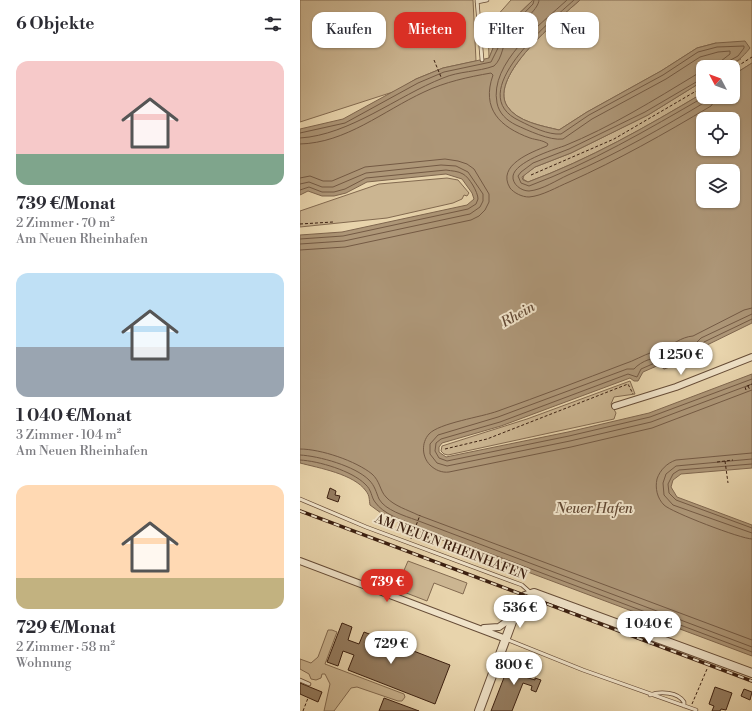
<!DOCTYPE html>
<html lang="de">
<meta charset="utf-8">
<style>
:root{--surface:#fff;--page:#f7f7f7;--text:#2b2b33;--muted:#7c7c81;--accent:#d93025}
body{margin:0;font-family:"Libre Bodoni",serif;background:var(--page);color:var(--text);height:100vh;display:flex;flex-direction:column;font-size:15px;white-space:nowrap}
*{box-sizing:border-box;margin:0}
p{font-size:13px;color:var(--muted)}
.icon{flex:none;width:22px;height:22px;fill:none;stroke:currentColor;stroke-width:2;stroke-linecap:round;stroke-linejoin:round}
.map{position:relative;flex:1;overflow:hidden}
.side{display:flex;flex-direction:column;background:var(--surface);width:300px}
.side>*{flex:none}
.top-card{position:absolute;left:12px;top:12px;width:380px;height:36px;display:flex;gap:8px}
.needle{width:26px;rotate:311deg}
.controls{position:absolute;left:396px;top:60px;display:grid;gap:8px}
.controls a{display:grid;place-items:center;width:44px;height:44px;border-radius:8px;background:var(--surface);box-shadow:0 1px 3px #0004;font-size:20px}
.price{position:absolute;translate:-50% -34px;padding:0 9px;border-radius:14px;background:#fff;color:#222;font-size:13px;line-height:26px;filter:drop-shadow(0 1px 2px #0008)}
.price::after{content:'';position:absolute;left:50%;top:24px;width:12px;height:9px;margin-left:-6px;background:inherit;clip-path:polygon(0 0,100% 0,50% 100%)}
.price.on{background:var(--accent);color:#fff}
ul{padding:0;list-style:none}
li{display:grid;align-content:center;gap:8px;height:212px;padding:0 16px}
li span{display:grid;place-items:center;height:124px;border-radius:12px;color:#555}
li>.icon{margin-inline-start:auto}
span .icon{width:72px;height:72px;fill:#fffc;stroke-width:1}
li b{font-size:17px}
h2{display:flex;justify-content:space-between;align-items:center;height:48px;padding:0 16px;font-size:17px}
.pill{padding:0 14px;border-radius:12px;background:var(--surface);box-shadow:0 1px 3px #0004;font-size:14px;line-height:36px}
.pill.on{background:var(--accent);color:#fff}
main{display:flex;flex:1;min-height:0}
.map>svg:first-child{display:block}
</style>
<main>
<section class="side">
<h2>6 Objekte<svg class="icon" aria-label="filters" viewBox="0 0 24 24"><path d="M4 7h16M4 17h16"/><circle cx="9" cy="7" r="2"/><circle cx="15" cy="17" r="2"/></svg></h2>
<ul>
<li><span style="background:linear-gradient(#f6c9c9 75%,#7fa58c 0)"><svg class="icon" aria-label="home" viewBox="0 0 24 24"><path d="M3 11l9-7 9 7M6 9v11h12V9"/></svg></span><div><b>739 €/Monat</b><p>2 Zimmer · 70 m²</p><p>Am Neuen Rheinhafen</p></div></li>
<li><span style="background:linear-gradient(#bfe0f5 60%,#9aa5b1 0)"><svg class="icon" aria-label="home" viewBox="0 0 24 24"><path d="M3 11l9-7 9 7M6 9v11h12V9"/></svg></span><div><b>1 040 €/Monat</b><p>3 Zimmer · 104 m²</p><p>Am Neuen Rheinhafen</p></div></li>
<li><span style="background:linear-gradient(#ffd9b3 75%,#c2b280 0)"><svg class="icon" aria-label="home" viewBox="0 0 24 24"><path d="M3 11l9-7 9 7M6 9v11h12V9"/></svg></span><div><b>729 €/Monat</b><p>2 Zimmer · 58 m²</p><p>Wohnung</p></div></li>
</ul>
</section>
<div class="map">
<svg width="452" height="711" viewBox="0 0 452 711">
<rect width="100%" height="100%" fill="#e8d4ac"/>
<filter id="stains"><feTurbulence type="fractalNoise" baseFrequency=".005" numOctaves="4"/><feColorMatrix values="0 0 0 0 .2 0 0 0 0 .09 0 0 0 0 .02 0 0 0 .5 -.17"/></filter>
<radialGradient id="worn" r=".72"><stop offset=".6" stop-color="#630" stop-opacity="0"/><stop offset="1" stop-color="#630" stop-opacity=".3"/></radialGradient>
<path fill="#cbb591" stroke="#836a50" d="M0,0H173L176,61L143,68L116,79L96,91L0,122Z
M211,0H233L203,29L198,36L189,58L188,26Z
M280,0H452V63L433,75V67H426L441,59L416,43L397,48L361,71L287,112L259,130C243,126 217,122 207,106C188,76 260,18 280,0Z
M403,81V93C346,127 290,159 228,182L223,179L224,175L235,167L271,153L348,115Z
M147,178L158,180L169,193L167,196L164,195L162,199L153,203L87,218L0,227V211L79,184Z
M330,381L335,394L314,397L311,404L316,413L314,419L148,455L144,454L141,451L142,446L227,419Z
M108,561L167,583L163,594L134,583L127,601L96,589Z
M28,630H32L37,632L25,664L104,694L105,697L102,701H98L57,687L51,688L34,711H24L30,684L25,674H22L21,678L16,680L11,679L9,674L0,669V659L11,663L18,657Z"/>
<path fill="#ad9677" stroke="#7f664e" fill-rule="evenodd" d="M233,0H280C260,18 188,76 207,106C217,122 243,126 259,130L287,112L361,71L397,48L416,43L445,41L450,48C435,67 426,67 403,67V81L348,115L271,153L235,167L222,177L223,180L228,182C290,159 346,127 403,93V97H433V75L452,63V323L405,346L404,352L397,356L391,351L375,359C373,365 371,367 364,369L359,365L343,372L338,381H334L330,378L201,426L142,443L139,447V452L146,457L268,432L349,413L452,374V468L381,474L373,480L371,487L377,497L452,525V656L113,529L85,516L70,505C69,500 70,496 66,491C54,474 19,468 0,463V235L42,232L167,205L174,199L172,193L162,179L146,174L67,182L46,193L34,196H22L8,191L0,195V129L43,119L116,79L143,68L189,58L198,36L203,29ZM403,119H433V149H403ZM403,171H433V201H403Z"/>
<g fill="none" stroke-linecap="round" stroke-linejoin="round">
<path stroke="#745a44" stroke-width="1" d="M267,0C241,24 189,63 197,103C199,113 206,120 216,125C227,130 250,141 263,139L292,119L366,79L400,57L418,52L430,51V54L421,61L420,67
M274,0C250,22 161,94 220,121C232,127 248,135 261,134L289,115L363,75L398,52L417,47L444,46V48L438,56L427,62L425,67
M403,73L397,74C354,100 311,127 264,146C252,150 215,162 213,176C212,184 221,191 229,191C242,190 257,180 268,175C317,154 362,128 407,101L411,97
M403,78L345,112L269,149L233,163L221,172L218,176L221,183L229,186C291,163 347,130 404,97
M0,133L45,123L118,83L144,72L191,62L206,32L233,4L234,0
M0,138C50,135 97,96 143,78C159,71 178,72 194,66C203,58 202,44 209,35C216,27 239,10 239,0
M0,144C46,143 83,111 124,92C145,82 168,77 191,73L193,75C181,109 200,127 230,138C236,140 243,140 248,144L247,146C232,152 196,165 210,188C214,193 222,197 229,197C242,196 257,187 269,182C318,160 364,134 411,106L417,97
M0,178L10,176L23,181H32L65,167L145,159L158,161L167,164L174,169L189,194V202L185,210L179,216L171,220L45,247L0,250
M0,184L9,182L22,187H33L66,173L141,165L156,166L168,172L183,194V201L180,207L170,214L44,241L0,244
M0,190L9,187L22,192H34L45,189L66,178L146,170C152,171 158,171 163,174C169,177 178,192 178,199L176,204L168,209L43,236L0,239
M452,308L444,310L393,336C381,337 372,345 362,350C360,351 356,351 353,352C343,355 334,361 324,364C282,380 240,396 198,411C182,417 139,423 129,434C121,443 122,457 130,465C135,470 142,473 149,472L271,447L352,428L452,390
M452,314L401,338L396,343C385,342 370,348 365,358C355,356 341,361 334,369H327L198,417L138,435L130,444V454L137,463L147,466L270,441L351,422L452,384
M452,319L404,342L399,351L390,347L372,356L366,365L357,362L341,369L337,377L328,374L200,422L141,439L136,443L135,451L139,458L147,461L269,436L350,417L452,379
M0,449C21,449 56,461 72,474C80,481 80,491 86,497C94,506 108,510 118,515L452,640
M452,453L376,460C367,463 360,470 357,479C355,488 357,498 364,505C371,512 441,539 452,539
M0,455C19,456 55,466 69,480C75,486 76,492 79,499C85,510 105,516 116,520L452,647
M452,459L376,466L366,474L363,483L364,495L373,505L452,533
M0,460C19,461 52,471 65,484C72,490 71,497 75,502C83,514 102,520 114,525L452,652
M452,464L379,470L373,474L368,484L369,493L376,500L452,528"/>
</g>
<path fill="#957d61" stroke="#3b1f10" d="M30,488L36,491L35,495L40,496L38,502L27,498Z
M42,623L52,627L48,640L59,644L64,632L150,665L135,704L48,670L54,655L43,651L38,666L27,662Z
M212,657L230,664L225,677L235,680V678L241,680L236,692L231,690L232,686L223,683L212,711H191Z
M0,683L22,692L18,702L0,694Z
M415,687L432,693L426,710L421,709L420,711H412L414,706L409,704Z
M444,689L452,692L450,700L441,696Z
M84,698L119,711H79Z"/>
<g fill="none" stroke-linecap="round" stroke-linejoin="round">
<g stroke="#664c37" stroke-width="4.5">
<path id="service" d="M177,0L182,60
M177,2L187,0
M0,499L66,527L222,585L231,593
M206,639L283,670L396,710
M0,680L9,684
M350,695C360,691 378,692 384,702V706"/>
</g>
<g stroke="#664c37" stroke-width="8">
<path id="minor" d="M315,406L376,387L452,357
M0,561L206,639
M184,628L199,627L213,617"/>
</g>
<g stroke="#664c37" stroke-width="10">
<path id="tertiary" d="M179,711L219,603L225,596L234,593L452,673"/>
</g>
<path stroke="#3b1f10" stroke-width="1" stroke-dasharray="3 2" stroke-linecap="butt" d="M199,13L215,22
M134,60L141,77
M433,69L452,57
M231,175L314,139L403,87
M0,224L33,222
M448,386L450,390
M446,390L445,387L452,384
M145,449L187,439L328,384L333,394
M425,461L428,483
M417,462L433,460
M111,539L120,515
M76,582L80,572
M392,704L407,669
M3,711L8,698"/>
<use href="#service" stroke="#f0e3c9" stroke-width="3"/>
<use href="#minor" stroke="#f0e3c9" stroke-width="6"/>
<use href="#tertiary" stroke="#f0e3c9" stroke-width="8"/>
<g stroke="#3b1f10" stroke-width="3.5">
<path id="rail" d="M0,511L452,681"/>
</g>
<use href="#rail" stroke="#f0e3c9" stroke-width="2" stroke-dasharray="6" stroke-linecap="butt"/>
</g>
<g text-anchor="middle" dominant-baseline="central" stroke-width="4" stroke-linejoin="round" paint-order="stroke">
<g font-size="13" fill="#3b1f10" stroke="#f0e3c9">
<text transform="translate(151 547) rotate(21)">AM NEUEN RHEINHAFEN</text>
</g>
<g font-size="14" font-style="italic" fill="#634934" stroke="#f0e3c9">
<text transform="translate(218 315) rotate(-30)">Rhein</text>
<text x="294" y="509">Neuer Hafen</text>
</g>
</g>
<rect width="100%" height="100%" filter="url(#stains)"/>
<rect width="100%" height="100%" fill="url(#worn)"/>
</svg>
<div class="controls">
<a><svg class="needle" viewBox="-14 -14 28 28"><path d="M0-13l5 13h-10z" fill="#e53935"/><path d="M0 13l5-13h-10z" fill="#7c7c81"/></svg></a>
<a><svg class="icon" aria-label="locate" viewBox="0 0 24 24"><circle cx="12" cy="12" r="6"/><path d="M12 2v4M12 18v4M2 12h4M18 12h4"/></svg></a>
<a><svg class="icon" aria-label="layers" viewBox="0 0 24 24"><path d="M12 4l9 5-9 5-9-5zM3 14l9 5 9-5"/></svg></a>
</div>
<b class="price" style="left:381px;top:376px">1 250 €</b>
<b class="price on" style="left:87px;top:603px">739 €</b>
<b class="price" style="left:220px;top:629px">536 €</b>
<b class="price" style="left:349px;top:645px">1 040 €</b>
<b class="price" style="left:91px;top:665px">729 €</b>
<b class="price" style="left:214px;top:686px">800 €</b>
<div class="top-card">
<a class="pill">Kaufen</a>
<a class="pill on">Mieten</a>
<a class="pill">Filter</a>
<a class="pill">Neu</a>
</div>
</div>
</main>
